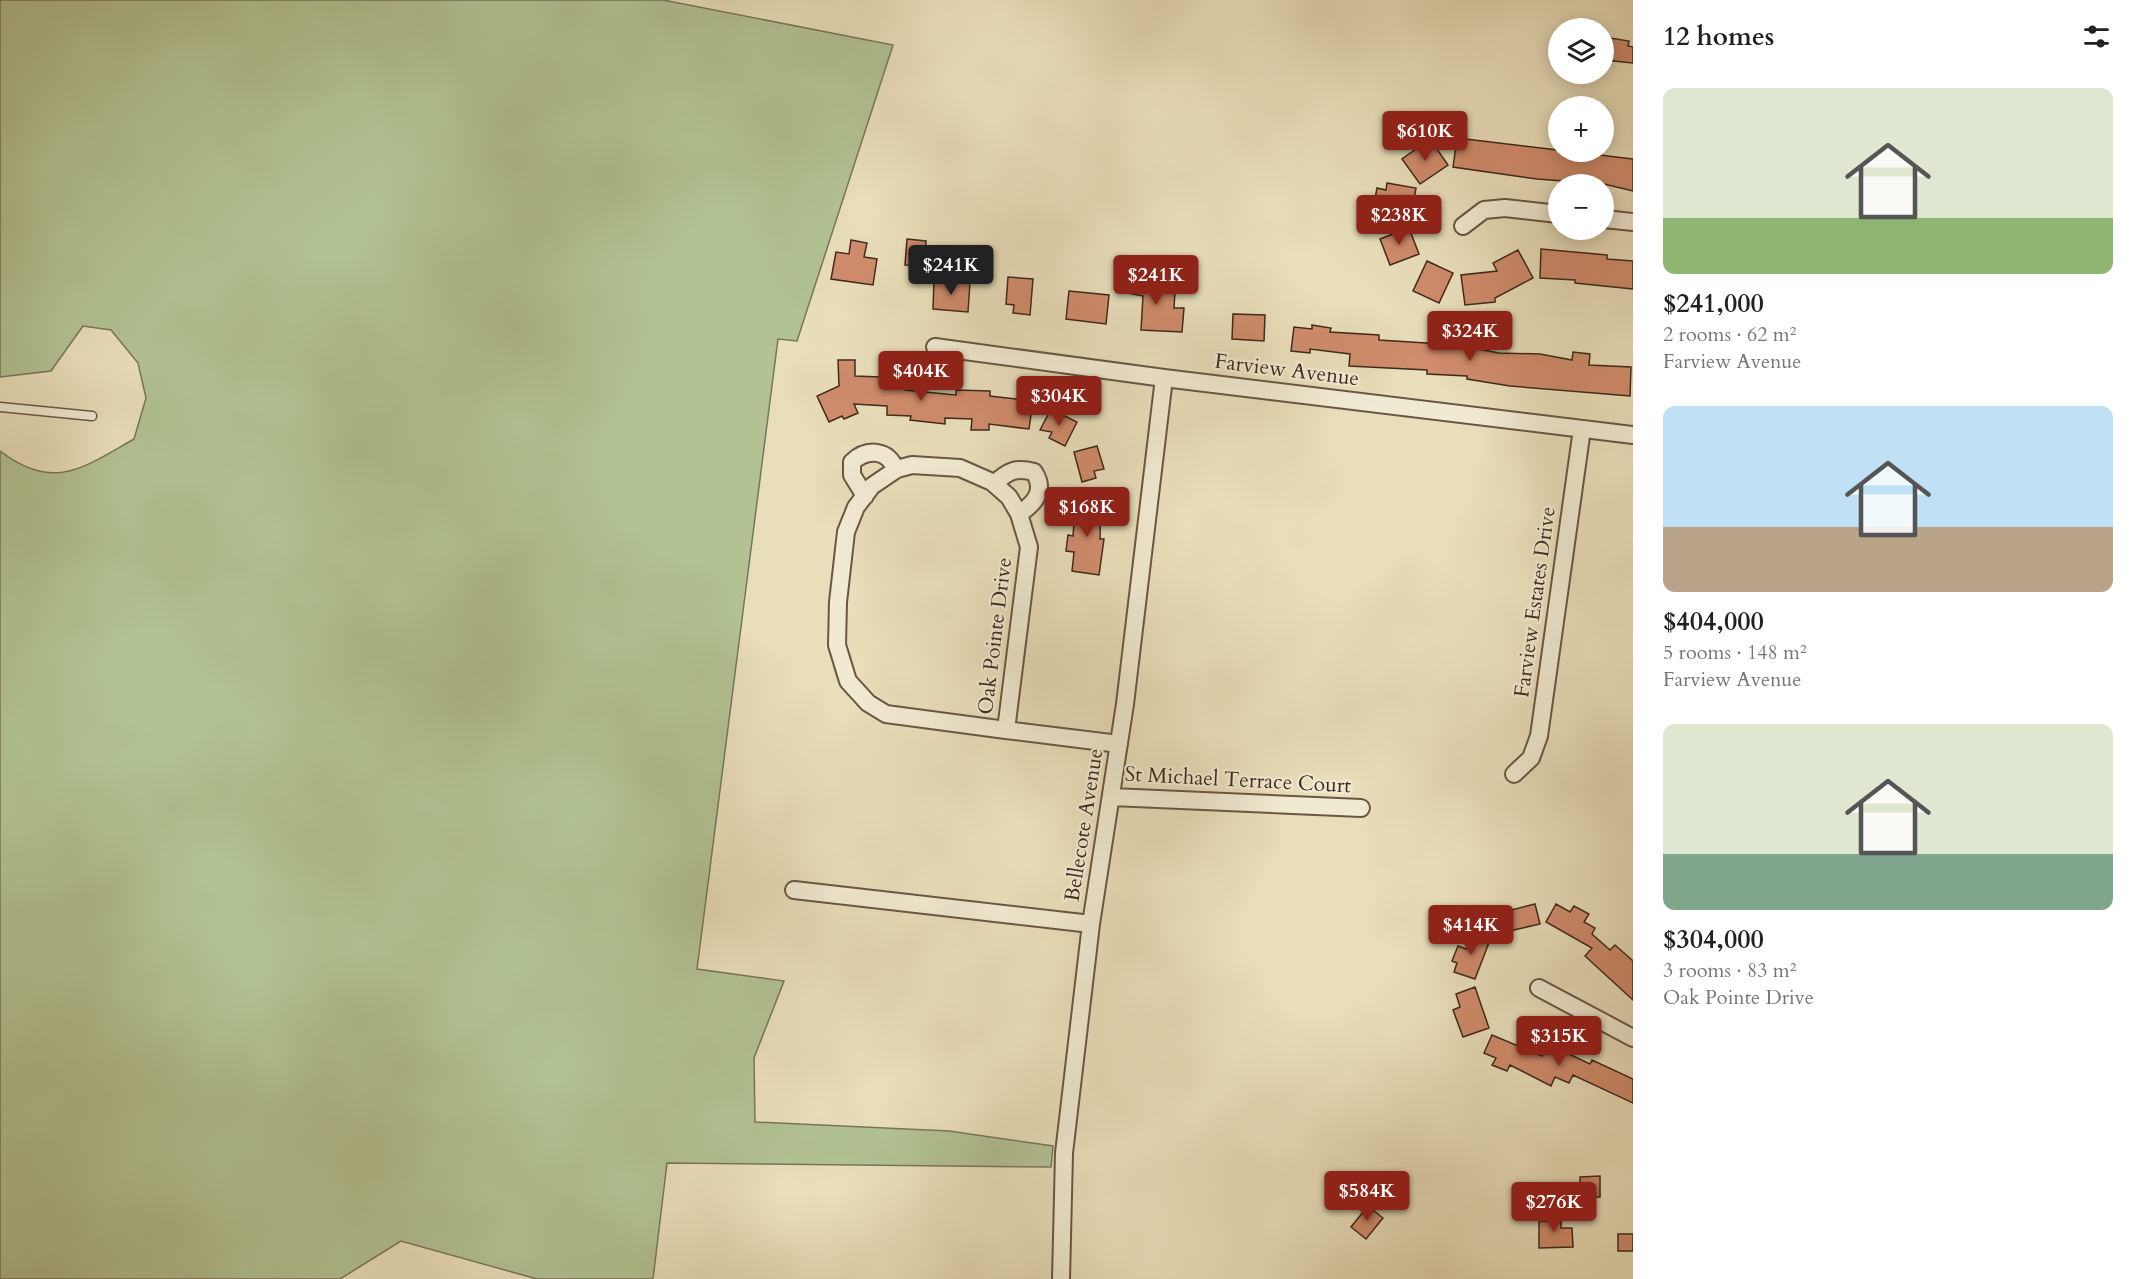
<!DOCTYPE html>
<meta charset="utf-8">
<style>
:root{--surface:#fff;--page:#f6f6f6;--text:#202124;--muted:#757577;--accent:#8f2418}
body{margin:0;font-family:Cardo,serif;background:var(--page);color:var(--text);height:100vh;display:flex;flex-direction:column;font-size:22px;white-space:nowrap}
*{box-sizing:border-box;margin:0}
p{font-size:20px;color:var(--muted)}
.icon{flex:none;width:33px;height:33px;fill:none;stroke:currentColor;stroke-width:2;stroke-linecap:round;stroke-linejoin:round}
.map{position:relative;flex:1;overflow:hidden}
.sheet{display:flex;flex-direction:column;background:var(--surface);width:510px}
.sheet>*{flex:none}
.tools{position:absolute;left:1548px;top:18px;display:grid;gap:12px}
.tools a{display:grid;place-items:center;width:66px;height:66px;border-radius:50%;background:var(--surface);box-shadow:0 3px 15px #0003;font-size:30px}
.price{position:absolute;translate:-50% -51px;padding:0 14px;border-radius:6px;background:var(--accent);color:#fff;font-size:20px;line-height:39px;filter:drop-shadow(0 2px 3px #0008)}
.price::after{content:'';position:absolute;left:50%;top:36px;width:18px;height:14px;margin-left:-9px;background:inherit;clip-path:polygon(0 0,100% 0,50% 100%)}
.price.on{background:#222;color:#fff}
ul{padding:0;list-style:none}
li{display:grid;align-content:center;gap:12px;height:318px;padding:0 30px}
li span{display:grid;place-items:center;height:186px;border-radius:12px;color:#555}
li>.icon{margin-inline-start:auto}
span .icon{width:108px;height:108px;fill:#fffc;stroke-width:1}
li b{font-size:26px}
h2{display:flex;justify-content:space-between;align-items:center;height:72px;padding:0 30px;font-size:26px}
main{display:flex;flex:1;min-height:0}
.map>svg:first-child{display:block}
</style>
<main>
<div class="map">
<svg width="1633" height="1279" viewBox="0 0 1633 1279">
<rect width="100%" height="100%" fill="#e9deba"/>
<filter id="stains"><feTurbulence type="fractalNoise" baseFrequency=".00333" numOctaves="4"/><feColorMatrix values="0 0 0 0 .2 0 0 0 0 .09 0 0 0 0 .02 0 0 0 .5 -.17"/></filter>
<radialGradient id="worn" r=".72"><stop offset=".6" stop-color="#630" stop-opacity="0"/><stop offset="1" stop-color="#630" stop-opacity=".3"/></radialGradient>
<path fill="#b2c293" stroke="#787658" stroke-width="1.5" d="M0,0H663L893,45L797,341L778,339L697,969L784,981L754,1058L755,1122L949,1131L1053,1146L1051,1167L667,1163L653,1279H537L401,1241L340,1279H0V451C54,492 83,468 134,439L146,398L138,363L111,330L83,326L51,371L0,377Z"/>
<path fill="#d08c6c" stroke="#3e2a1d" stroke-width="1.5" d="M1604,37L1629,41L1628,46L1633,47V63L1604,60Z
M1457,138L1633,159V191L1604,184L1537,179L1453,167Z
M1430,139L1448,165L1420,184L1402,159Z
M1387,183L1416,188L1411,216L1373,209L1377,188L1386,190Z
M1409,228L1419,254L1390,265L1380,239Z
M907,239L926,241L924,266L905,265Z
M851,240L867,243L864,257L877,259L873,285L831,279L836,252L849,254Z
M963,248L985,250L982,273L961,271Z
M1541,249L1607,255V259L1633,261V289L1575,283V280L1540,278Z
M1518,250L1533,278L1495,298V302L1465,305L1461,275L1497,271L1493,263Z
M1427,261L1453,273L1439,303L1413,291Z
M1130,271L1150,274L1147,291L1175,292L1174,308H1184L1182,332L1141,330L1143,296L1127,293Z
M1008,277L1033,279L1030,315L1013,313L1014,305L1006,304Z
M934,280L970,282L968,312L933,309Z
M1069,291L1109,295L1106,324L1066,319Z
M1233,314L1265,315L1264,341L1232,339Z
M1312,325L1331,328L1330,332L1379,335V340L1458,345L1499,353L1540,354L1572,360L1573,352L1590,354L1589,365L1631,367L1630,396L1510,386L1467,379V376L1427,374V370L1349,366L1350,354L1310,349V353L1291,351L1294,327L1312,329Z
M838,360H855V376L906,378L905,390L956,395V390L990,391V396L1033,401L1029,429L989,424V430H971L972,419L945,418V424L910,420L911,416L887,415V406L854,404L858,413L844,419L842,416L829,422L817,396L839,386Z
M1051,409L1077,422L1065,446L1049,438L1052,432L1040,430Z
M1097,446L1104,469L1094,471L1096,478L1082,482L1074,452Z
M1082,497L1101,498L1100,539H1104L1099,575L1072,571L1074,552L1066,551L1068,535L1073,536L1075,509L1081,510Z
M1535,904L1540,924L1496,934L1492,915Z
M1556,904L1570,912L1574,906L1589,914L1584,922L1595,928L1592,934L1610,950L1615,945L1633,961V1000L1585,956L1592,948L1546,922Z
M1472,933L1490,940L1475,979L1454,972L1457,963L1452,961L1458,946L1466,949Z
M1475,987L1489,1028L1463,1037L1453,1010L1460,1007L1456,994Z
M1492,1035L1542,1056L1546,1048L1555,1052L1556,1048L1590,1064L1592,1060L1633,1079V1103L1573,1075L1569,1083L1555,1077L1551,1086L1510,1065L1507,1071L1492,1065L1496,1058L1484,1053Z
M1600,1176V1197H1580V1177Z
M1368,1206L1383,1218L1366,1239L1351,1227Z
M1547,1212H1561V1228H1572L1573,1247L1539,1248V1221H1547Z
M1618,1234H1633V1251H1618Z"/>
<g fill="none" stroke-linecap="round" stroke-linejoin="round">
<g stroke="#695744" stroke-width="11">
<path id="lane" d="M0,407L92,416"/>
</g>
<g stroke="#695744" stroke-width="20">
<path id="street" d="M1604,219L1633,222
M1463,226L1484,210L1505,208L1558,214
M935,347L1164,378L1633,435
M994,484C1008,471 1016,467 1034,472C1046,491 1035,503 1019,514
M865,496L852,475V462C867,448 888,449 896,470
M1006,730L1029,547L1019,514L1009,497L992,482L960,468L912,465L897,469L872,486L856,507L846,532L838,602L837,645L848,681L868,703L886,714L1006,730L1119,744
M1514,774L1531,758L1539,736L1582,429
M1112,797L1361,808
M794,890L1091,924
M1539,988L1633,1038
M1061,1279L1064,1153L1091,924L1125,704L1164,378"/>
</g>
<use href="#lane" stroke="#f1ead2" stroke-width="8"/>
<use href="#street" stroke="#f1ead2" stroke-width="16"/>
</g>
<g text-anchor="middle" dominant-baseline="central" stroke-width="4.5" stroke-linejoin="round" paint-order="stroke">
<g font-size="21" fill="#3e2a1d" stroke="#f1ead2">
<text transform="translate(1287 370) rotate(7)">Farview Avenue</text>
<text transform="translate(1535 602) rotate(-82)">Farview Estates Drive</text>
<text transform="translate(995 636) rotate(-83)">Oak Pointe Drive</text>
<text transform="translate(1238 780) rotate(3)">St Michael Terrace Court</text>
<text transform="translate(1084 825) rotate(-81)">Bellecote Avenue</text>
</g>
</g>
<rect width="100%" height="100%" filter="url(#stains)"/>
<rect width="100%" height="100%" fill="url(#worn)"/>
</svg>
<div class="tools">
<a><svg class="icon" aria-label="layers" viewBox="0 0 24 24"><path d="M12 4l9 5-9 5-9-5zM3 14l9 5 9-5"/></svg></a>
<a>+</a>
<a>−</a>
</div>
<b class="price" style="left:1425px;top:162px">$610K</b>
<b class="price" style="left:1399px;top:246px">$238K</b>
<b class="price on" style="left:951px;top:296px">$241K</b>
<b class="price" style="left:1156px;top:306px">$241K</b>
<b class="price" style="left:1470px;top:362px">$324K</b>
<b class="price" style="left:921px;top:402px">$404K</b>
<b class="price" style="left:1059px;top:427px">$304K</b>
<b class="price" style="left:1087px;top:538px">$168K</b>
<b class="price" style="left:1471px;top:956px">$414K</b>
<b class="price" style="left:1559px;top:1067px">$315K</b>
<b class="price" style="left:1367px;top:1222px">$584K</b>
<b class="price" style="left:1554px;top:1233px">$276K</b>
</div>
<section class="sheet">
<h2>12 homes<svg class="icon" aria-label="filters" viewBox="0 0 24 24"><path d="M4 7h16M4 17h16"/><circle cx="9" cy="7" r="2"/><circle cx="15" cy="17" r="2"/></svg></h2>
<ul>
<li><span style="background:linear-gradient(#dfe7d0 70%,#8fb573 0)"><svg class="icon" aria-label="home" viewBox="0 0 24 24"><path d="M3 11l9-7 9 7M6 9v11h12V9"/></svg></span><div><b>$241,000</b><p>2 rooms · 62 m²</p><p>Farview Avenue</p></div></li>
<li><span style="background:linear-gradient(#bfe0f5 65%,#b9a48a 0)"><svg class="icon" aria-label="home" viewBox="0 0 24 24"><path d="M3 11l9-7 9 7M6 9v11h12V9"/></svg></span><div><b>$404,000</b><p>5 rooms · 148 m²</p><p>Farview Avenue</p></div></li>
<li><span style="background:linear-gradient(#dfe7d0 70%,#7fa58c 0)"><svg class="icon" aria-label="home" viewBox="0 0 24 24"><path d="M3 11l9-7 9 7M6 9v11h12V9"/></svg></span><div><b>$304,000</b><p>3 rooms · 83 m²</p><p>Oak Pointe Drive</p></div></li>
</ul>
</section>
</main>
